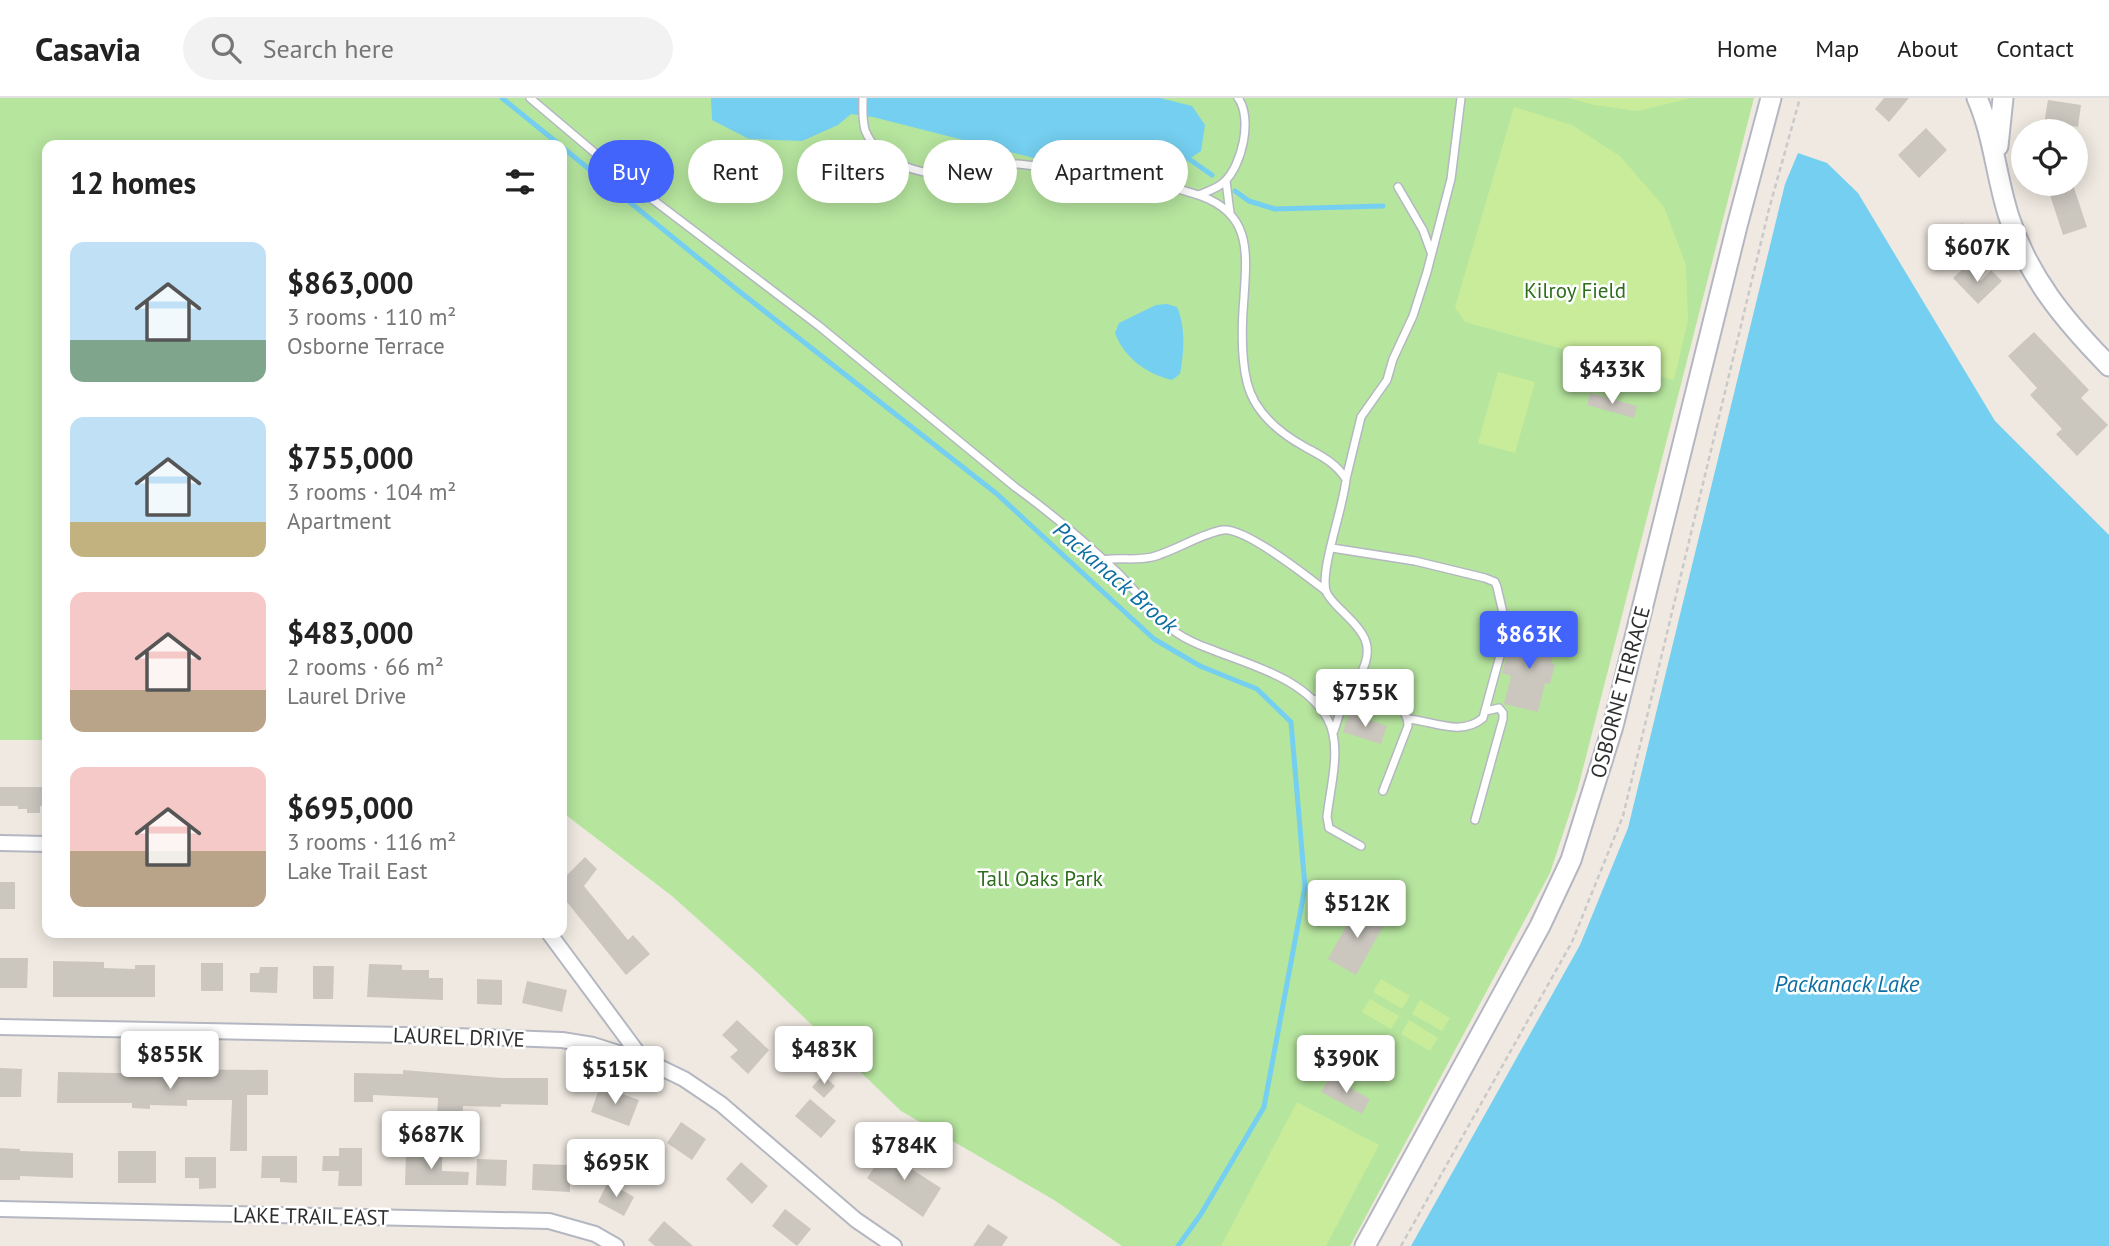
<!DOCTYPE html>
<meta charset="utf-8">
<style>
:root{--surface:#fff;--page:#f2f2f2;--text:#222;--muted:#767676;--line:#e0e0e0;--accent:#4264fb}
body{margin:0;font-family:"PT Sans",sans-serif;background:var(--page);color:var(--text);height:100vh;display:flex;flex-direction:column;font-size:26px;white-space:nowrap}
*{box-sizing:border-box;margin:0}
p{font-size:23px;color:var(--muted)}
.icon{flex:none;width:38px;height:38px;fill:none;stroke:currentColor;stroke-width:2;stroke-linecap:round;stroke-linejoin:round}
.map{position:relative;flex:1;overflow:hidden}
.details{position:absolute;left:42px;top:42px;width:525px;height:798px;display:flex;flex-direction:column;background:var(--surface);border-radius:14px;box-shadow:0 4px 18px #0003}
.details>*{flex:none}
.banner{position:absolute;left:588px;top:42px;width:665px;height:63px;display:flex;gap:14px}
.controls{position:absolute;left:2011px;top:21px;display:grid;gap:14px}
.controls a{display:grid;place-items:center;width:77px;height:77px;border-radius:50%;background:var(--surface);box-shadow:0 4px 18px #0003;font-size:35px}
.price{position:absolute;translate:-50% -60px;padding:0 16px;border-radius:7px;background:#fff;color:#222;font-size:23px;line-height:46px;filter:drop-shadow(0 2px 4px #0008)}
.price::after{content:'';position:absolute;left:50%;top:42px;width:21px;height:16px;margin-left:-10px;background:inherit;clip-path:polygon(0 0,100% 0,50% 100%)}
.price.on{background:var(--accent);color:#fff}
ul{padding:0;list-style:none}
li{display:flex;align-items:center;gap:21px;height:175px;padding:0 28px}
li span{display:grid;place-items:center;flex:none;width:196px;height:140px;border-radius:14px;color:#555}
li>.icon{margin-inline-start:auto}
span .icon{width:84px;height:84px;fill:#fffc;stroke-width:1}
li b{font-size:30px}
h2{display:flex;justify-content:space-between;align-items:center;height:84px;padding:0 28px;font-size:30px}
.pill{padding:0 24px;border-radius:32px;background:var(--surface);box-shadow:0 4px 18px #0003;font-size:24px;line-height:63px}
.pill.on{background:var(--accent);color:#fff}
header{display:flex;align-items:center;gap:42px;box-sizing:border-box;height:98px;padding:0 35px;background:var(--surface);border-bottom:2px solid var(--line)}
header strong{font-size:33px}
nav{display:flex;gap:38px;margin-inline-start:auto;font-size:24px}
.search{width:490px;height:63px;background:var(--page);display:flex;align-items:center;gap:18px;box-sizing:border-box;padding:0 24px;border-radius:38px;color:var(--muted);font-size:26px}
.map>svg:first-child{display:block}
</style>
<header>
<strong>Casavia</strong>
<div class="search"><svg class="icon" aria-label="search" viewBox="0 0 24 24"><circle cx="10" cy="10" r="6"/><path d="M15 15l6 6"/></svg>Search here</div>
<nav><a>Home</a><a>Map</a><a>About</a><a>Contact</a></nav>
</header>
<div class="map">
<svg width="2109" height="1148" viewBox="0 0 2109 1148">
<rect width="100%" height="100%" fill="#efe9e1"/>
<path fill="#b6e59e" d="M0,0H1754L1578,690L1550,775L1350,1148H1122L1054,1102L901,1013L760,877L672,798L562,714V47H47V642H0Z"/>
<path fill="#c9ec9a" d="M1568,0H1691L1638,13L1594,7Z
M1514,9L1572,27L1620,58L1664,109L1686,167L1688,222L1674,282L1465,224L1455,209Z
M1498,274L1535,284L1515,355L1478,345Z
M1381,881L1410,898L1402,911L1373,894Z
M1370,901L1399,918L1391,931L1362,914Z
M1420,902L1450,920L1442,933L1412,916Z
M1409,922L1438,940L1430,953L1401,936Z
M1297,1004L1379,1047L1326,1148H1221Z"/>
<path fill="#75cff0" d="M711,0H1160L1192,8L1205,27L1201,53L1174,71H1141L1111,75L1073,70L873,19L851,16L838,27L802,43L749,41L712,22Z
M1798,55L1827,65L1858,95L1995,323L2109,437V1148H1411L1580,847L1628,730L1785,86Z
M1167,206L1177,209C1186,229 1184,255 1180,276L1172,282C1147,276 1124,260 1115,235L1119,225L1156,207Z"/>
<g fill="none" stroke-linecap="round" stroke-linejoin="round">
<path stroke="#75cff0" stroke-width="5" d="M502,0L560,47
M562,49L735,190L997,396L1154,541L1200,568L1257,591L1291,624L1305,789L1264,1009L1201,1116L1178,1148
M1189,61L1212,77
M1235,93L1249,103L1275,111L1383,108"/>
</g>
<path fill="#cbc7bf" d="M1884,0H1909L1889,24L1875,11Z
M2048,2L2081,7L2078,29L2066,27L2065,33L2043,32Z
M1926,30L1947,52L1919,80L1898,57Z
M2073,87L2087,129L2063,137L2049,94Z
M1962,125L1979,142L1955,165L1938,149Z
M1966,168L1981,183L1991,172L2002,183L1978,206L1953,180Z
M2034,234L2089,292L2081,300L2108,327L2077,358L2056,336L2062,331L2030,297L2037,290L2008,258Z
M1590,295L1637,308L1634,320L1587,307Z
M1523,534L1557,543L1551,565L1555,566L1550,586L1545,585L1538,614L1504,606L1511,578L1502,575L1508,552L1518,554Z
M1349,615L1387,628L1381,646L1343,634Z
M0,689H47V708H40V715H27V711H18V708H0Z
M585,759L597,771L584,788L628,842L633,837L650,856L626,877L562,798V782Z
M0,784H15V811H0Z
M1358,807L1386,823L1356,877L1328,861Z
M0,860H28L27,890H0Z
M53,863L104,864V870L135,871V867H155V899H53Z
M201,865H223V893H201Z
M369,866L402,867V872H429V880H443V902L367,899Z
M313,868H334L333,901H313Z
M260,869H278L277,895L250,894V875H259Z
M477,881L502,882V907L477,906Z
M527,883L567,892L562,914L522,905Z
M737,922L769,952L748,976L730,959L738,952L722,937Z
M0,970L22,971L21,999H0Z
M170,971L268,972V997H247V1053H230L232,1002H187V1008L150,1007V1011L132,1010V1005H57L58,974L170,976Z
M403,972L502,980H548V1007L501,1006V1009L463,1008L462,1025L437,1023L438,1000L373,997V1004H354V975L403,976Z
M823,977L835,988L824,1000L812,989Z
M1330,979L1370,1001L1362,1016L1321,994Z
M600,988L639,1002L629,1028L591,1014Z
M810,1001L836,1023L821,1040L795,1018Z
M681,1024L706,1041L692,1062L667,1045Z
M889,1047L909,1061L905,1067L941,1090L923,1119L867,1080Z
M0,1050L20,1051V1053L73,1055V1080L20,1078V1082H0Z
M339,1050H362V1088H338L339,1073H322L323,1058H339Z
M118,1053H156V1085H118Z
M406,1055H442V1073L469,1074L468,1087H405Z
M262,1058H297V1085L280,1084V1080H261Z
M185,1059H216V1090L199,1091V1080H185Z
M477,1061L507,1062L506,1088L476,1087Z
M741,1064L768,1088L752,1106L726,1081Z
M533,1066L570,1067V1094L532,1092Z
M608,1084L634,1099L624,1118L598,1104Z
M785,1111L811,1131L797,1148L772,1128Z
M664,1123L693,1148H655L648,1142Z
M988,1126L1008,1139L1002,1148H973Z"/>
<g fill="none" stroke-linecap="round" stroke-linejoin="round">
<g stroke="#b4b7c1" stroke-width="10">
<path id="lane" d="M530,0L627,82L819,228L1015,389C1051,415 1085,444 1117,474C1137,494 1155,518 1177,535C1187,542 1199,547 1210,551C1250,567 1304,580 1327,620C1343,648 1330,689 1327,719L1329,730L1361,748
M863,0C863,11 862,21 865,32C878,65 922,79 955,75C976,73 997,65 1018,66C1046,68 1074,76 1102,80C1116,82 1130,82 1144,84C1162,86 1183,92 1201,98C1251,116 1247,154 1244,199C1242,223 1241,260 1247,284C1254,314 1278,334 1305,349C1321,358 1335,364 1346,381C1344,408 1320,471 1326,493C1328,499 1334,505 1339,510C1362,533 1378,546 1359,579C1349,596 1332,600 1313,602
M1226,83L1230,115
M1398,89L1423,132L1431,154
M1199,97C1207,93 1217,91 1224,84C1242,68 1253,20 1238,0
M1346,381L1361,319L1387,282L1393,261L1413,218L1427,174L1451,81L1461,0
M1332,450L1415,463L1485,480L1495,484L1497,489L1507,532L1483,620C1461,639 1433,623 1408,621
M1103,462C1119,459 1135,463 1152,459C1175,453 1202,435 1223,432C1245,429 1308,479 1326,493
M1352,589C1370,596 1409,603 1408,628L1383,693
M1334,633L1346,595
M1475,722L1503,621V615L1499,610L1486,613"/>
</g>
<g stroke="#b4b7c1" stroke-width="18">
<path id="street" d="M0,745L47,746
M549,835L643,962
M0,929L453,938L562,942L593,947L653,966L684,981L721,1006L856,1122L894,1148
M0,1111L549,1123L595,1136L616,1148"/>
</g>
<g stroke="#b4b7c1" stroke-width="23">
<path id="secondary" d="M1977,0C1994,39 1996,79 2009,119C2028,179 2065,223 2109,268
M1998,48L2003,0
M1365,1148L1540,828L1571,762L1613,628L1737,128L1771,0"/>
</g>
<path stroke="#c9c9c9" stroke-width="2.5" stroke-dasharray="5 3.5" stroke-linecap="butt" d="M1401,1148L1572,844L1623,718L1769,111L1800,0"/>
<use href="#lane" stroke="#fff" stroke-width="7"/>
<use href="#street" stroke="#fff" stroke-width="14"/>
<use href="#secondary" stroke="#fff" stroke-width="19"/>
</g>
<g text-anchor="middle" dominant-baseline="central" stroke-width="5" stroke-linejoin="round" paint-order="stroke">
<g font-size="21" fill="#2c6e1b" stroke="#fff">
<text x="1575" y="192">Kilroy Field</text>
<text x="1040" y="780">Tall Oaks Park</text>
</g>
<g font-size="21" fill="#2e2e2e" stroke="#fff">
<text transform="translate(1620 594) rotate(-75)">OSBORNE TERRACE</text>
<text transform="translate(459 939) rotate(2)">LAUREL DRIVE</text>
<text transform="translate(311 1118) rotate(1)">LAKE TRAIL EAST</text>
</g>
<g font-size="23" font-style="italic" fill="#0d6fa3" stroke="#fff">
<text transform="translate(1116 479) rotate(41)">Packanack Brook</text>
<text x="1847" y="885">Packanack Lake</text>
</g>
</g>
</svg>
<div class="controls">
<a><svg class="icon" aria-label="locate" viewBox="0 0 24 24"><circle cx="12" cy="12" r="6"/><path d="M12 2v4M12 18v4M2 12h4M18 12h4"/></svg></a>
</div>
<b class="price" style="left:1977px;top:186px">$607K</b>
<b class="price" style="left:1612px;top:308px">$433K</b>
<b class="price on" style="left:1529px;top:573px">$863K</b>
<b class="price" style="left:1365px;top:631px">$755K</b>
<b class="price" style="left:1357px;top:842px">$512K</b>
<b class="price" style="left:824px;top:988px">$483K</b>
<b class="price" style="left:170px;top:993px">$855K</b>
<b class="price" style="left:1346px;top:997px">$390K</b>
<b class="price" style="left:615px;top:1008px">$515K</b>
<b class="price" style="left:431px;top:1073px">$687K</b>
<b class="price" style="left:904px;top:1084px">$784K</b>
<b class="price" style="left:616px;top:1101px">$695K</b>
<div class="banner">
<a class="pill on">Buy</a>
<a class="pill">Rent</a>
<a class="pill">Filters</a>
<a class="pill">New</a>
<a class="pill">Apartment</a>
</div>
<section class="details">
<h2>12 homes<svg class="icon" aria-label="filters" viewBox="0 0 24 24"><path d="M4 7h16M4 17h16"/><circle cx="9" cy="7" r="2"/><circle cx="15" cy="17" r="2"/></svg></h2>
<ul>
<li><span style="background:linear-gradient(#bfe0f5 70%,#7fa58c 0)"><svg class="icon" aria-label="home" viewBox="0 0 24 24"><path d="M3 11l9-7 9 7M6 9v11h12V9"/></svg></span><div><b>$863,000</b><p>3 rooms · 110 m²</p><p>Osborne Terrace</p></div></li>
<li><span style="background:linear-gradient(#bfe0f5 75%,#c2b280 0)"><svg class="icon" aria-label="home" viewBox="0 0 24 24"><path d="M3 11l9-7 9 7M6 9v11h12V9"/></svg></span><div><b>$755,000</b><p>3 rooms · 104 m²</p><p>Apartment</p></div></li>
<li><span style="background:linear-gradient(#f6c9c9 70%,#b9a48a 0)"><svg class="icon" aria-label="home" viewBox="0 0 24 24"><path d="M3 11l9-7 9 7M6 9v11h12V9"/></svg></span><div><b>$483,000</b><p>2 rooms · 66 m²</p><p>Laurel Drive</p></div></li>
<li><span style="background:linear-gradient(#f6c9c9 60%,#b9a48a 0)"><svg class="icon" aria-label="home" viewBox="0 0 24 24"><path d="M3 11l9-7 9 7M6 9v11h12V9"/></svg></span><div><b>$695,000</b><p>3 rooms · 116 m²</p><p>Lake Trail East</p></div></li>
</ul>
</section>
</div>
